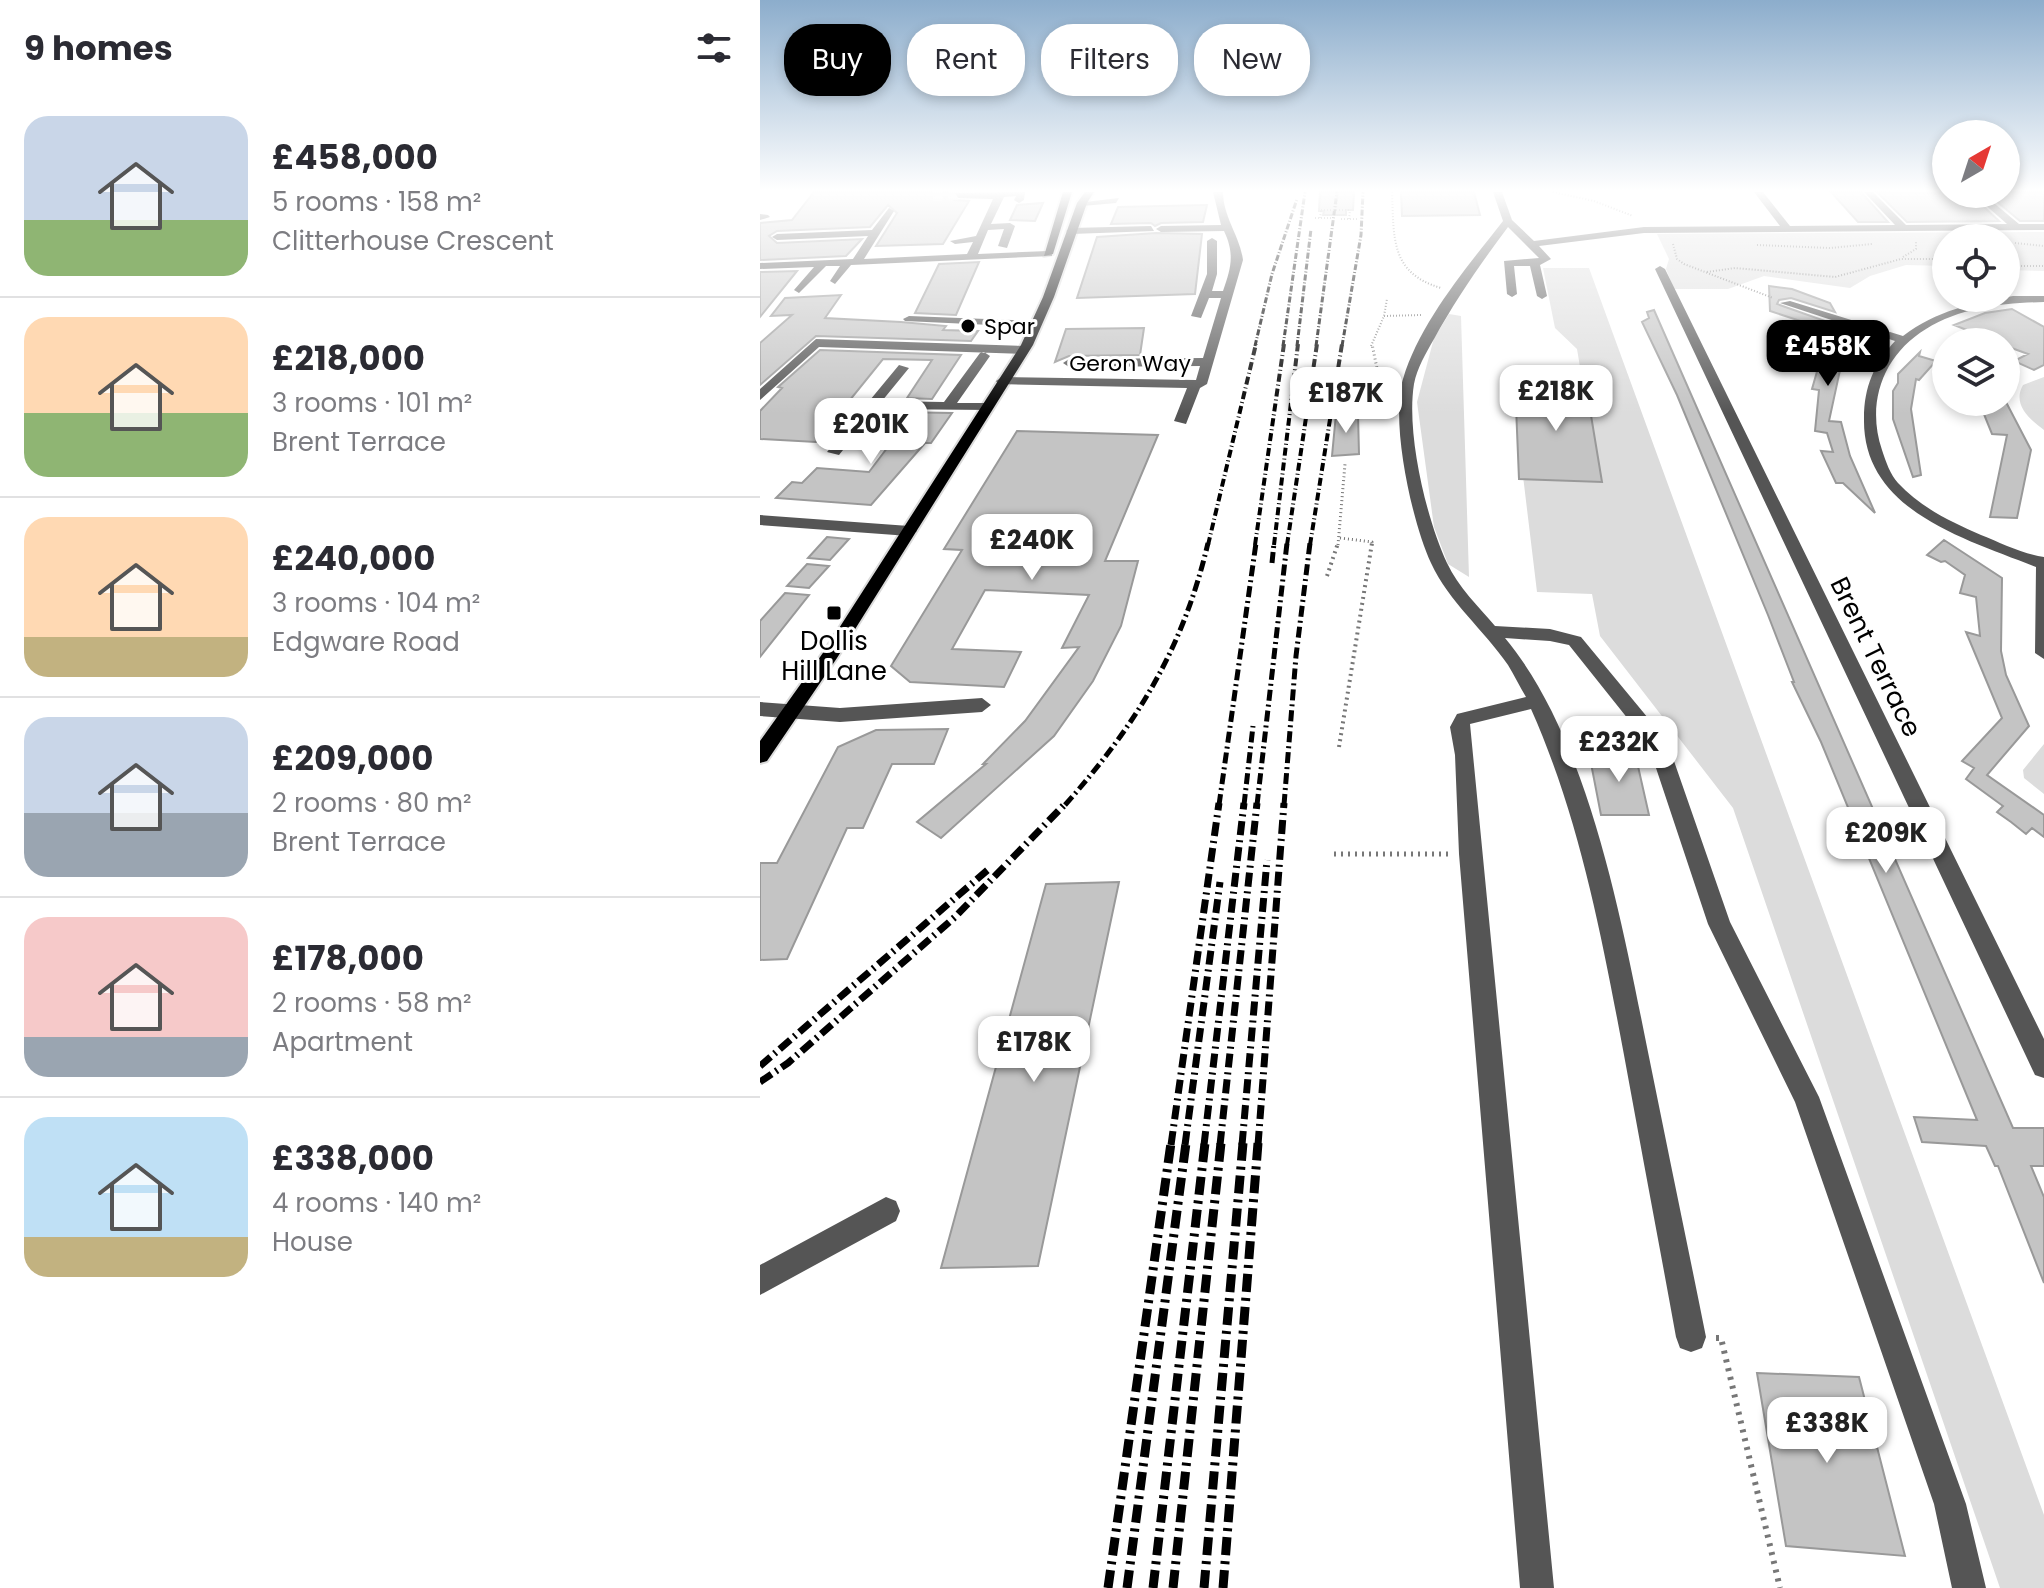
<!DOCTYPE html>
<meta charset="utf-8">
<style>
:root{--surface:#fff;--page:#f2f2f3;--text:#2b2b33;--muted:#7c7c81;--line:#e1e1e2;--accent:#000}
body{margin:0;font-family:Poppins,sans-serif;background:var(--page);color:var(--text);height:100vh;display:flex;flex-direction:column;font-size:30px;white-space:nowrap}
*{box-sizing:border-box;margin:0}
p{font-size:26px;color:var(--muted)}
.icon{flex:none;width:44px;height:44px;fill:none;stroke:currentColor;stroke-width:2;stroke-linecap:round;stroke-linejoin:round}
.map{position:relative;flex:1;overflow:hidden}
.details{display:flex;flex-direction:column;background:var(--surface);width:760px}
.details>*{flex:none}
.banner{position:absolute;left:24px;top:24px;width:760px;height:72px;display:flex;gap:16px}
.needle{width:52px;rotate:39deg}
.tools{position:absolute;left:1172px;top:120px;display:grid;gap:16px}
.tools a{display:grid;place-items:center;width:88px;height:88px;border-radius:50%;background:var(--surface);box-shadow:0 4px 12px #0003;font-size:40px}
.price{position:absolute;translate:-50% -68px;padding:0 18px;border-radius:16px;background:#fff;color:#222;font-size:26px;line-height:52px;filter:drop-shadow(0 2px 4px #0008)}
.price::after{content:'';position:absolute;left:50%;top:48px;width:24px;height:18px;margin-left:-12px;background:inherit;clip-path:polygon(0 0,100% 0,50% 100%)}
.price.selected{background:var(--accent);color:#fff}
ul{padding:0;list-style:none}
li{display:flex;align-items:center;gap:24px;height:200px;padding:0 24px}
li+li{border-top:2px solid var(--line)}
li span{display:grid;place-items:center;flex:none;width:224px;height:160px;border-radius:24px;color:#555}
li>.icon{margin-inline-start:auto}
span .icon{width:96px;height:96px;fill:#fffc;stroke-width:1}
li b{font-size:34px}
h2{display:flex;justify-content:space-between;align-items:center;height:96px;padding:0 24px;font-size:34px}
.pill{padding:0 28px;border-radius:32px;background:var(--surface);box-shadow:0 4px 12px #0003;font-size:28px;line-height:72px}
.pill.selected{background:var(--accent);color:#fff}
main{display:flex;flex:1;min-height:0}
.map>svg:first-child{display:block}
</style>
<main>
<section class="details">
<h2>9 homes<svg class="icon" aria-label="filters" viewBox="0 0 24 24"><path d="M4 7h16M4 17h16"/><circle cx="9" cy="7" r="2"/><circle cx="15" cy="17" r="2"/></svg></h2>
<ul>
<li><span style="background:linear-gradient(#c9d6e8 65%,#8fb573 0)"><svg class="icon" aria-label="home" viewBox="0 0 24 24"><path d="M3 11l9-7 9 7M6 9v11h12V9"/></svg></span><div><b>£458,000</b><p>5 rooms · 158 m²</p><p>Clitterhouse Crescent</p></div></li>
<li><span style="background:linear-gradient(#ffd9b3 60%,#8fb573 0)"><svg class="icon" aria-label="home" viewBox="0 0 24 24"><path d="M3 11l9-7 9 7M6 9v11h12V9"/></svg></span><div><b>£218,000</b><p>3 rooms · 101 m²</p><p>Brent Terrace</p></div></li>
<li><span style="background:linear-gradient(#ffd9b3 75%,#c2b280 0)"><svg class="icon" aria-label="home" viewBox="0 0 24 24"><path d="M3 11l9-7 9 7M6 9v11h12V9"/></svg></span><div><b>£240,000</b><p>3 rooms · 104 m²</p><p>Edgware Road</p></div></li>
<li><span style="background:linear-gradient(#c9d6e8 60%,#9aa5b1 0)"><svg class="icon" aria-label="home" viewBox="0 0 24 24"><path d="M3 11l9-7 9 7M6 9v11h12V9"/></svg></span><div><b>£209,000</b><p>2 rooms · 80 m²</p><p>Brent Terrace</p></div></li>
<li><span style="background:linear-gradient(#f6c9c9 75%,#9aa5b1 0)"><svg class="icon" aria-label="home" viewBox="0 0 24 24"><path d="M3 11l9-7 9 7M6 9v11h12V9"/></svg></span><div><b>£178,000</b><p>2 rooms · 58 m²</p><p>Apartment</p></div></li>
<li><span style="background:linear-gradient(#bfe0f5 75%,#c2b280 0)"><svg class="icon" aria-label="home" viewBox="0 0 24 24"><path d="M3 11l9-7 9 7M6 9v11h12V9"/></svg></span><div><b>£338,000</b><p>4 rooms · 140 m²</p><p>House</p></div></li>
</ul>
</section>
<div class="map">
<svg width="1284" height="1588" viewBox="0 0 1284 1588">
<rect width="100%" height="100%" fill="#fff"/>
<path fill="#dcdcdc" d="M1284,232V271L1246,270V238H1186V266L1146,265L1110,276L1090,288L1004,276L968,289H914L906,269L909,259L897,234Z
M783,268H829L1284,1515V1588H1240L973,808L840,636L832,594L777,592L763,476L839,480L817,349L795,328Z
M689,314L701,316L709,577L688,564L674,527L657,402L674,338Z
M1284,377V430C1269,419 1252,404 1263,385Z
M1284,744V794L1264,778L1263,770Z"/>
<path fill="#c4c4c4" stroke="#999" stroke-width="2" d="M54,192H192L194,200L209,201L183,244L116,246L137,213L128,205L110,227L17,231L9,236L17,243L102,239L86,256L0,260V223L32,220Z
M560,192H594L593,210H586V215H563L564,211H559Z
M641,192H714L720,215L642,216Z
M1071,192H1101L1128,222H1098Z
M1117,192L1210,194L1239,221L1147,222Z
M1246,192H1284V221H1260L1228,194Z
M283,203L275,221L250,220L257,205Z
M447,205L443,222L401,223L395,226L391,223L351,224L358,207Z
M396,233L442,234L435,294L317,298L337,237Z
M219,262L196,315L155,313L179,264Z
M37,271L0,317V272Z
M1009,286L1032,289L1070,303L1075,312L1031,298L1019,300L1017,304L1085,328L1089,334L1096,352L1087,371L1080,370L1069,421L1081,422L1090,456L1115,513L1083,483H1076L1061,451L1073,452L1067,433L1055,431L1059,390L1052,389L1058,368L1065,369L1081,333L1067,332L1065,329L1010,311Z
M81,295L65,318L141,322L186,326L183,330L218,331L211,341L56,336L0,385V343L32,315L11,316L25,298Z
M1252,309L1284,327V365L1274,370L1254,361L1268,354L1246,346V342H1237L1194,325L1225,313Z
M894,310L1253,1128H1284V1166H1271L1284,1197V1283L1238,1166H1235L1226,1146L1162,1142L1154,1117L1217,1120L1061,742L1032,682H1034L1008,615L917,395L882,322L889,318L887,312Z
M384,328L380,355L309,356L295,362L306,329Z
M60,350L201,355L172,399L147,398L172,360L123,359L56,442L0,439V411L22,388L18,387Z
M1160,352L1159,356L1176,361L1159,380L1156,379L1151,409L1161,475L1153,477L1133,419V391L1138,383V374Z
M755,382L826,385L842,482L759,479Z
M1219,402H1246L1271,450L1257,518L1230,517L1247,435L1232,434Z
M136,412L192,413L171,443H165L111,505L16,498L32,482L42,483L57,468L109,472L149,419L131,418Z
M576,414H598L599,454L572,456Z
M257,431L398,435L345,561H378L361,626L333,681L294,736L181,838L157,822L226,764H223L265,721L319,647L302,648L329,595L225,590L192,649L261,652L244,687L150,682L131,666L202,550L184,549Z
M67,537L89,539L70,560L48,558Z
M1184,540L1242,578L1241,651L1246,675L1269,726L1227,775L1284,815V837L1272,828L1266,834L1251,822L1237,812L1243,806L1206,779L1214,768L1202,761L1242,718L1206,632L1220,636L1216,597L1200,593L1205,575L1185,561L1181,562L1167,555Z
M47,564L69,566L49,588L27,586Z
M25,593L49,595L0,657V621Z
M188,729L174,764H132L103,828H87L27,959L0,960V863H17L78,747L116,730Z
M829,753H875L889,815H841Z
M359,882L278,1266L181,1268L286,884Z
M997,1373L1099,1377L1145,1556L1026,1546Z"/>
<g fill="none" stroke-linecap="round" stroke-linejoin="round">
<path stroke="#d9d9d9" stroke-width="10" stroke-dasharray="10 5" stroke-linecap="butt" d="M173,196L198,195"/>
<g stroke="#dbdbdb" stroke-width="4">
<path id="major" d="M303,192H312L293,254L284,256Z
M325,192H334L327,203L294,297L273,345L77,658L7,761L0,763V741L65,650L261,345L283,297L317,203Z"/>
</g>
<path stroke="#777" stroke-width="2" stroke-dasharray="1 2" stroke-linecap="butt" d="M632,192C634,238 630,273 681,288
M793,192L834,201L873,216
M576,210L578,192
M555,218H572
M560,218L561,210
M581,219H599
M589,219L590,210
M1255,243L1284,246
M913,244L917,259L924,264L1013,298
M997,245L1070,248L1112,244
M1143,257L1156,249V242
M1246,266H1284
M947,272L975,268L1075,277L1141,259H1186
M624,316L661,315
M611,346L624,316L627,299"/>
<path stroke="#777" stroke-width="3" stroke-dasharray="1 3" stroke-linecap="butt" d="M593,411L594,390L620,383L612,344
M580,538L612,542V545
M578,545L585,464"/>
<path stroke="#777" stroke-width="4" stroke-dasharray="2 4" stroke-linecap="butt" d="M567,576L578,543
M579,747L612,543"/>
<path stroke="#777" stroke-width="5" stroke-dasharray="2 5" stroke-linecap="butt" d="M574,854H691"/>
<path stroke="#777" stroke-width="6" stroke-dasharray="3 6" stroke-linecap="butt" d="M956,1338H961L1020,1588"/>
<path fill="#555" fill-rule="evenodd" d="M265,192L264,200L259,203L254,200L256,196L244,197L231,224L250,223L255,226L247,248L238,246L244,229L228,230L218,254L288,251L292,252V256L91,265L75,284L70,281L80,266H66L39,293L34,290L54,267L0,269V263L93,259L108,236L17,240L12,237L17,234L112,230L129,208L134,211L104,259L207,254L213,242L195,244L190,241L216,236L233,199L198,198L195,193Z
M453,192H463C463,217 480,236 483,260L447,384L440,388L426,424L414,421L427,388L238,384L236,381L242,377L436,380L440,366L309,367L303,363L309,359L443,358L461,298H449L441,318L431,316L447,274V241L452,238L457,241V274L452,291H463C471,268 475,254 464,231L401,232L396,229L401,226L461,225Z
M733,192H742L752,220L774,241L884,227L1020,226L994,192H1003L1030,226L1135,225L1104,192H1113L1146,225L1247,224L1213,194H1223L1259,224H1284V230L884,233L779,246L791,259L780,265L787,296L782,299L777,296L770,266H754L757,294L752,297L747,294L744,261L779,258L748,227C721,263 696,299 674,339C666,353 657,368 654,384C646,433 666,518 687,563C698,587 719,607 735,626L790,629L821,637L907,741L970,922L1059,1097L1206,1504L1226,1588H1192L1174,1504L1035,1102L948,924L888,744L809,645L790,641L745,638C830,740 862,924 888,1052C907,1147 927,1242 946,1337L942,1348L931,1352L920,1348L916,1337C899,1243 881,1149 864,1055C842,938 820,819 771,709L710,724L794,1588H760L699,854L695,755L690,727L697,714L766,697C760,687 754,675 748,665C724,630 689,602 671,563C652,522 630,423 643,379C660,322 707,267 743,221Z
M359,198L356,203L322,206L317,203Z
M0,214L8,215L10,217L0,220Z
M391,226L394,231L311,234L306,231L311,228Z
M900,266L905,269L1284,1039V1078L1275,1075L895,269Z
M1253,296H1284V302C1243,303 1202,307 1166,329C1123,355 1106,403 1122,450C1126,462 1130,474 1138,483C1160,507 1191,522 1221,535C1241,543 1263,554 1284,557V659L1275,653L1276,567C1206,539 1102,511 1104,418C1104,387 1114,364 1135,341L1020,303L1030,301L1143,336C1176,311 1214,302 1253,296Z
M149,316L276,321L282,324L276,327L145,321L143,319Z
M56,339L263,346L269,350L263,354L59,347L0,400V389Z
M224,352L230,356L197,403H226L232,407L231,410L116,409L79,455L67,452L139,365L149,368L122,401L184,402L220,353Z
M0,515L149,526L157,531L149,536L0,525Z
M222,698L231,705L222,712L80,722L0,716V702L80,708Z
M126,1197L136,1201L140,1211L136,1221L0,1295V1265Z"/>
<use href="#major" fill="#000" fill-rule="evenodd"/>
<path stroke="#000" stroke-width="3" stroke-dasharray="6 2 1 2" stroke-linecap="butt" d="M495,346L512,274L537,199
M523,346L545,192
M537,346L551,229
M556,346L577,192
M582,346L601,235L603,192"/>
<path stroke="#000" stroke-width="4" stroke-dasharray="8 3 1 3" stroke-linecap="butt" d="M448,545L496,344
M495,545L524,344
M514,545L538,344
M527,545L557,344
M550,545L582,344"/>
<path stroke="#000" stroke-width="5" stroke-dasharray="11 4 2 4" stroke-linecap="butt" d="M512,563L514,543
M305,805C377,724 423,649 448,543
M459,805L496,543
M484,805L493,726
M497,805L527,543
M524,805L536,656L550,543"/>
<path stroke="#000" stroke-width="7" stroke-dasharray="14 5 2 5" stroke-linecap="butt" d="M0,1066L230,868
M0,1082L28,1063L195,917L306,803
M411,1145L459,803
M425,1145L460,882
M444,1145L484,803
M460,1145L497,803
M482,1145L507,860
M498,1145L524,803"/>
<path stroke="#000" stroke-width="9" stroke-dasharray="18 6 3 6" stroke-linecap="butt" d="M348,1588L411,1143
M367,1588L426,1143
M393,1588L445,1143
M413,1588L461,1143
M444,1588L483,1143
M463,1588L498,1143"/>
<path stroke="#777" stroke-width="2" stroke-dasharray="1 2" stroke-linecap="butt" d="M561,210H590"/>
</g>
<linearGradient id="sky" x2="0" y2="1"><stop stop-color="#8cadcc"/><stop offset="0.46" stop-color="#fff"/><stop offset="1" stop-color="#fff" stop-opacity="0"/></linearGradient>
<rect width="1284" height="414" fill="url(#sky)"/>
<g fill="#000" stroke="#fff" stroke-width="3">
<circle cx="208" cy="326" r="8"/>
<rect x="66" y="605" width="16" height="16" rx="4"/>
</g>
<g text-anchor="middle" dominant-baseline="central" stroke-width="6" stroke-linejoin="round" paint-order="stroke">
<g font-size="22" fill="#000" stroke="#fff" text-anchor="start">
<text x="224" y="326">Spar</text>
</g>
<g font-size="22" fill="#000" stroke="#fff">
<text x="370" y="363">Geron Way</text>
</g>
<g font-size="26" fill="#000" stroke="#fff">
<text x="74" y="641">Dollis<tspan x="74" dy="30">Hill Lane</tspan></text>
</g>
<g font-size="26" fill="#000" stroke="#fff">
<text transform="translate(1116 657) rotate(64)">Brent Terrace</text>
</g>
</g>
</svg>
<div class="tools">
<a><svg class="needle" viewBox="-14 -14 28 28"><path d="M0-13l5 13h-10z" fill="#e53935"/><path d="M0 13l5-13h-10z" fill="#7c7c81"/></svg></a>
<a><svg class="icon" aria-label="locate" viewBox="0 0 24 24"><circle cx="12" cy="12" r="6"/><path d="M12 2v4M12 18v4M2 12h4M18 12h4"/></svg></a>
<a><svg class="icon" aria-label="layers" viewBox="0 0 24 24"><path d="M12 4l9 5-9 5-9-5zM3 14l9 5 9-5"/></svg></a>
</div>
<b class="price selected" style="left:1068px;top:388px">£458K</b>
<b class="price" style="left:796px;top:433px">£218K</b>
<b class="price" style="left:586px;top:435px">£187K</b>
<b class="price" style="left:111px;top:466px">£201K</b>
<b class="price" style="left:272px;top:582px">£240K</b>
<b class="price" style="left:859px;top:784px">£232K</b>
<b class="price" style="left:1126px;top:875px">£209K</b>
<b class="price" style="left:274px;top:1084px">£178K</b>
<b class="price" style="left:1067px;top:1465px">£338K</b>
<div class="banner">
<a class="pill selected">Buy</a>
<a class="pill">Rent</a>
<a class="pill">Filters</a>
<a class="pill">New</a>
</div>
</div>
</main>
